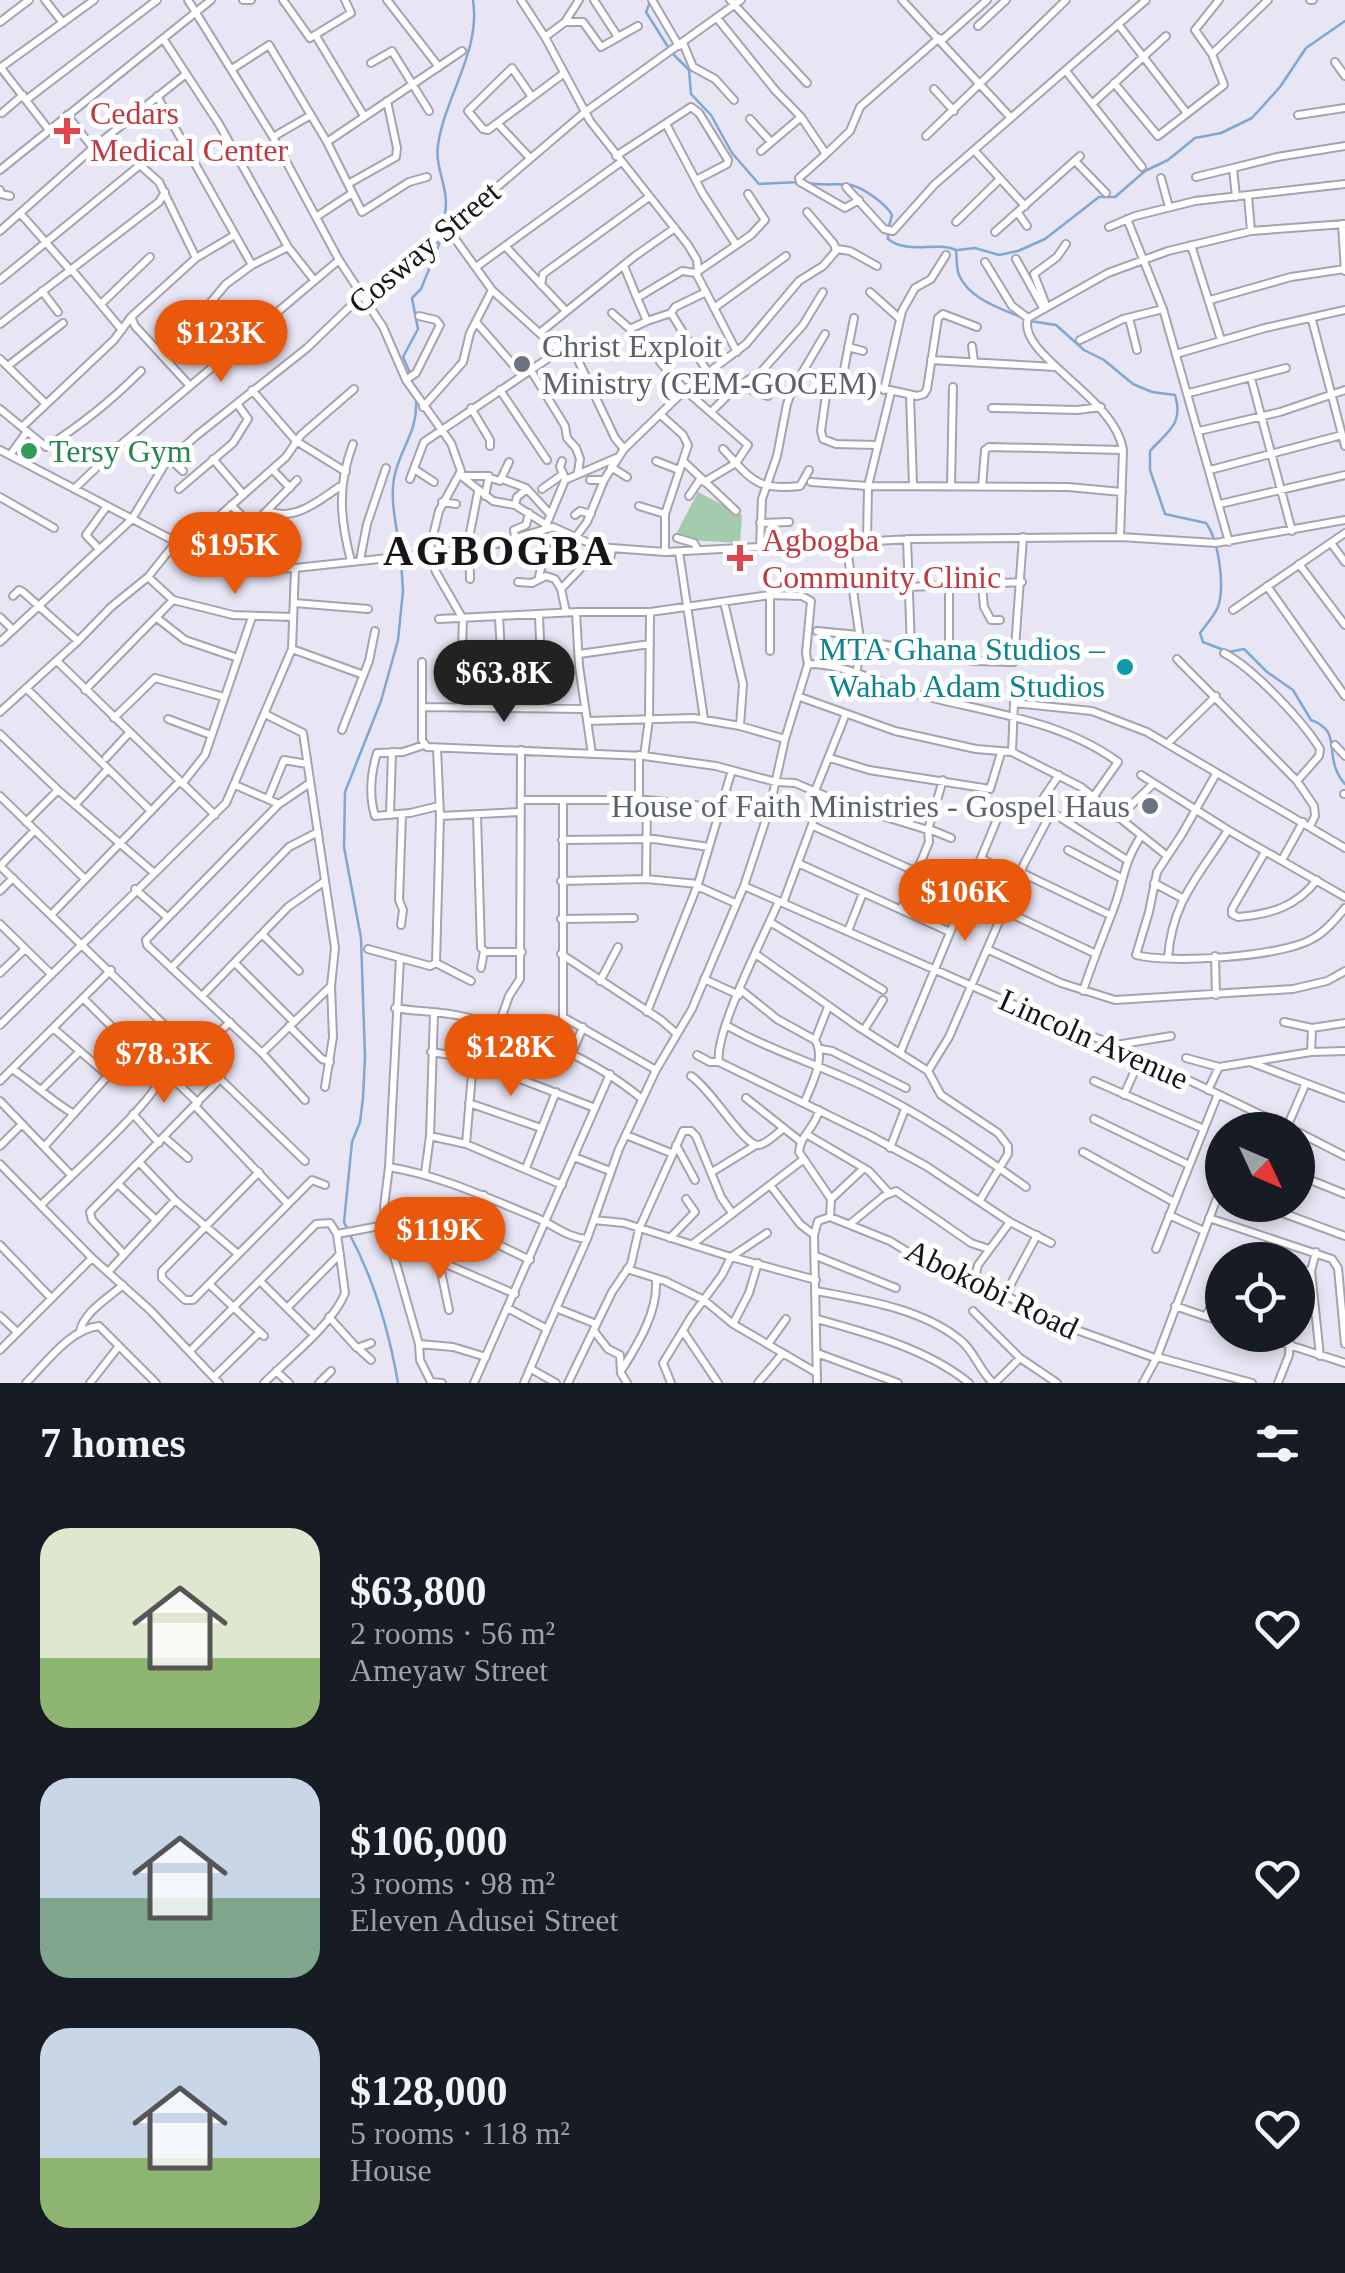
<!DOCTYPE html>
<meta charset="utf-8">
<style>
:root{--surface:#171b24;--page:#242831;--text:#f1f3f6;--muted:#9ea1a6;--accent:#ea580c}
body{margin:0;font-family:"Times New Roman",serif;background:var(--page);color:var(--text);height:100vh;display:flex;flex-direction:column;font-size:38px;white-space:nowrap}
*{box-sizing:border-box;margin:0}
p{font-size:32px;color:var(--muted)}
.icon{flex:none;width:55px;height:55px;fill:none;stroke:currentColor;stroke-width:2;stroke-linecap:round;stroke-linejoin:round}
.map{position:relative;height:1383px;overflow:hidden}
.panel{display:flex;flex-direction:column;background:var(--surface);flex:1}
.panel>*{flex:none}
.needle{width:65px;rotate:134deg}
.fabs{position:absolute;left:1205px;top:1112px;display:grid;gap:20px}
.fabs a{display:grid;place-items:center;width:110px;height:110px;border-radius:50%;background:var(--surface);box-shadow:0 5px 15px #0003;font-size:50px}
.price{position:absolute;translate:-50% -85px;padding:0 22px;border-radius:35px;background:var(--accent);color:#fff;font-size:32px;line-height:65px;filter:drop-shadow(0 2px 5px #0008)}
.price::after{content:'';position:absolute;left:50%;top:60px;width:30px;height:22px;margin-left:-15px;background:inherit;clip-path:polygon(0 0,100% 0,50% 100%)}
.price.selected{background:#222;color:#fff}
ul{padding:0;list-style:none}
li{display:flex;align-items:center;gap:30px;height:250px;padding:0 40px}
li span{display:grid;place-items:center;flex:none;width:280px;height:200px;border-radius:30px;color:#555}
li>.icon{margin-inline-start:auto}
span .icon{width:120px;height:120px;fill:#fffc;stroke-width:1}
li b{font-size:42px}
h2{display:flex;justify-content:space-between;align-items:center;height:120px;padding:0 40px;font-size:42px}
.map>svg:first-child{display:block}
</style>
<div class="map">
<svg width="1345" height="1383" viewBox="0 0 1345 1383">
<rect width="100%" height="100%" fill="#e8e5f4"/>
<path fill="#a5cbaf" d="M698,492L742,515L740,543L689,540L676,534Z"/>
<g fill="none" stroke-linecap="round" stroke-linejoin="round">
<path stroke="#7fa7d1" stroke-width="2.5" d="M650,2L646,12L668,47
M673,54L689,70L691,94L711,115L732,153L759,184L800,182
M808,183C821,186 841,183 851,185C864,188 886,204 892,215L889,226
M440,230C456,193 434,175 438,145C445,96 481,51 473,0
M888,234V239C908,255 935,241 956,250C957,258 956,268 959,275C969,299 1002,309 1023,318
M958,250L975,248L999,255L1018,251L1045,239L1099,197H1115L1145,171L1168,160L1195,138L1221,133L1252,118L1280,87L1306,48L1345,21
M1030,321L1056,325L1084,350L1104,360L1133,384L1152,392L1175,395C1184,424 1168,431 1150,451V470L1165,514L1206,523C1219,541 1225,586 1218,607C1214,616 1206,625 1200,633L1203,642L1229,652L1244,649L1267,672L1293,690L1311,720C1345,732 1321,757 1345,784
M410,373L403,357L418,329L412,298L421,289L442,237
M400,552C397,526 388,497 396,470C403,445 418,429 416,400
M347,1228L344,1222L352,1142L360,1122L363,1098L365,1057L361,938L344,847L345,792L381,701L398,640L403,591L401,560
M350,1235C375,1282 389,1331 398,1383"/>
<g stroke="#a6a2b1" stroke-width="10">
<path id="minor" d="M45,0L63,23
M188,0L273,137L339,260L383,327L406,380L451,443L461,471L439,511L429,552L436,572L463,619L460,707
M243,0H251
M283,0L310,38L351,13L345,0
M387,0L439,67
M521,0L545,37L590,121L688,245L697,260L698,271
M594,0L618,37L638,26
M652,0L679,46
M730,0L807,83
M902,0L1011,118
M1310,0H1313
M717,18L775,90L801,117L826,154L799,178L800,182L845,208L859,200
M0,22L29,0
M565,22H583L601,47L619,37
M1118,24L1186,112
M978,26L1006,0
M316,36L364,116
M545,37L565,22L579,0
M164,40L219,124L288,247L314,280
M941,41L987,0
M683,43L693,67L715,79L734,100
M1212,54L1268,0
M1335,62L1345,76
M371,63L392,51L429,111
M0,68L94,0
M1,68L49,130
M232,69L269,45L327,142L362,212L409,182L427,177
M1066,71L1142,167
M1114,83L1158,136L1224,85L1212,54L1195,30L1219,0
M934,89L954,111
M157,96L252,265
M532,97L512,68L468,111L483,129L488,130L563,74
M26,100L157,0
M1093,103L1166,36
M2,113L23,95
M67,115L93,148
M1298,115L1345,108
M750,119L771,142
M498,124L530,158
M666,124L703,194L735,243
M926,136L1066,0
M273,137L311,115
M327,142L462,51
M974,150L1025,206
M761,151L801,117
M827,153L850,131L860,107L939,38
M616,156L691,107L699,113L728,160L727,164L698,179
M1075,161L1106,193
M1233,168L1277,157L1345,146
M0,170L211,0
M1196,177L1233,168L1236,197
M1161,178L1169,207
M348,184L396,157L397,148L387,101
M846,187L884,229L893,231L934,185L1146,0
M0,190L1,194L10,196
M1248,196L1251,231
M20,213L71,271
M1018,213L1027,226
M316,217L351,194
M1127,219L1163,309L1229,542
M956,222L1000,179
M1342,224L1345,271
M1109,227L1135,216L1195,201L1345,184
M448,229L492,290L559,351L577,358L615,438L624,449
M0,231L93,148L186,74
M995,232L1080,156
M1191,245L1221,340
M505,246L566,311
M837,249L850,251L877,266
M1016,259L1042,306
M985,262L1012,306L1028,318
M624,266L637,298L682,271L696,273
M476,267L621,162
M72,270L122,330
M697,272L751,235L765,220L748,194
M696,273L737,352
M0,280L140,165L159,182L196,258
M541,285L543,274L649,197
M42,291L58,312
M706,292L675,307L671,313L707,371
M870,292L899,318
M637,298L647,321L671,313
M1210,300L1291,277L1345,269
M102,303L150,257
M1046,305L1034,274L1057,257L1066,244
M714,308L786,256
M612,313L630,329L647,321
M201,314L232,351
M131,317L135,326L190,386
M1129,318L1137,350
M1312,320L1345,446
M476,322L522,375
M0,324L159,202L165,192
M542,331L635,256L675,228
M1080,340L1123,319L1163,309
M689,344L660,362L685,390L748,445L736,463L704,482
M972,346L974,362
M848,347L863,351
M160,350L201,314L226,284L252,265L288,247
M1176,354L1265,328L1345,310
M0,359L45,403
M931,360L1056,367
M9,365L63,323
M530,369L565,426L567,438L576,448L580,459L578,472
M803,371L917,396L924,394L927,389L938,318L943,314L977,327
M1251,378L1292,531
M407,379L416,373L440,325L436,320L419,316
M842,380L854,318
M744,382L753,391L768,396
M827,388L821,431L823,439L836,444L876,445
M252,390L296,441L346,472
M500,390L547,460
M884,390L902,311L915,288L931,279L946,255
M1189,393L1286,368
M910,395L913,485
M423,407L463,362L470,333L492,290
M471,408L490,440V446
M992,408L1077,410L1101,407
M0,409L46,447C80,426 113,399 141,371
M711,412L736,387L760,373L803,325L823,292
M661,415L683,435L688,445L665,514V552
M22,427L114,340L131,317L196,258L233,236
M1199,431L1280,412L1345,390
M723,449C751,479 756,491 800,486L809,470
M0,450L209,559L238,570L295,568L482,548L553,527L598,547L665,552L912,539L1120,537L1216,543L1345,520
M10,455L26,433
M170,459L183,471
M213,459L243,494
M562,461L560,467L565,478
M656,461L679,470
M683,461L736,511
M611,467L627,477
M414,469L434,482
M273,470L290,488
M1210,470L1342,435
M460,475L493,501L515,505L545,524
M462,476H489L485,496
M490,478L500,481L509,462
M410,479L424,442L559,351
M502,479L526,488
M590,480H604
M811,482L868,486L1068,487L1122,492
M951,485L953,387
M982,486L985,450L989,447L1123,450
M74,489L118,447L339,260
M179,489L233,443L248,419L238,405
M542,489L563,474
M689,496L701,478
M0,497L54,528
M442,502L456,504
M1220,504L1345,475
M231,505L252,526
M515,505L517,497L527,489L550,514
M639,506L665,514
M269,511C293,522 319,501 339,487
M575,515L580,511L591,514
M760,523L789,522
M545,528L565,480L616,458
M1120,537L1123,450C1115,396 1016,355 1028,318L1108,273L1168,251L1251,231L1345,224
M515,538L514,530L526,525L529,513
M575,538L587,522L604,480L624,449L685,390L746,344L799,281L823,266L836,251L834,244L807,212
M677,538L694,543L698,550
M907,539L911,648
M867,541L868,486L891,392
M846,542L861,646L857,669
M502,543L507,551L517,554
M1331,543L1345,562
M760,547L762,499L777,456L787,404L792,390L825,334
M99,549L86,535L107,506
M195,552L217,518L286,457L301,435L354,389
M679,552L704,719
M596,559L609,564L612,549
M360,560L367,524L386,468
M351,561C340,519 337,486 353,444
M1299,564L1345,625
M231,568L241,537L297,480
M539,577L546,547
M470,579L469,538L478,492
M518,582L532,583L546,576L555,579L561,589
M982,585L984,607L991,620H1000
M1267,586L1345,696
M908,587L1022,582
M770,595V651
M13,596L19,590L23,592L78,641
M173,600L233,615L293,617
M724,602L743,684L740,726
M294,603L368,609
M1233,610L1345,533
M566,612L561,589L580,569
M576,612L579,666L592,754
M539,616L543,708
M0,617L12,629
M499,617L504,707
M157,618L185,640L238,658
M439,619L576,612H650L770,595L802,596L811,601L806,653L808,664L785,739L770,807L744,886L692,1009L656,1070
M817,631L858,635
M859,640L974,661L1014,662L1023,537
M0,642L132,519L165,464L196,436L307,348L362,295L448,229L585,112L741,0
M292,649L361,674
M1224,653C1253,668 1303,721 1320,749L1319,756L1297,781
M579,654L650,644
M949,654V586
M1177,659L1297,781L1314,806L1315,816L1310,826
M57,661L215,815
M422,662V740L427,747L644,756L716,766L776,782L795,783L847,805L928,830
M808,664C849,664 881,685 920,695C986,712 1061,720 1118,762L1094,796
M26,688L151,811
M85,690L173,600L148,577
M800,697L895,731L976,749L1012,752L1081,787L1166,855
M423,707L584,709
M0,712L78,641L111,607L148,577L176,542
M265,714L303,733L335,948L331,986L333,1037L325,1087
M114,718L155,678L224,697
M168,719L211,735
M587,721L694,718L740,726L785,739
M342,730L369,661L375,631
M0,734L58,790L153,872
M1168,743L1216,696
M424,745L403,752L377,753C371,773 369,796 375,816L410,813L439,806
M1335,745L1345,756
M1012,752L1014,703L1092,711L1147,732L1345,848
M644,756L649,719L650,612
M106,758L129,733
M830,758L869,770L990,789L1001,753
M1216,774L1182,834L1157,872L1149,912L1136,955C1171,964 1280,957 1312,939C1325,932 1335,920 1345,908
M1059,775L1042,800V806L1127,860
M1141,775L1228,830L1345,897
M182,784L205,755L252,617
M235,785L279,804
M815,791L845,716
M1344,794H1345
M0,796L85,879
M268,799L284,760L307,764
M521,800H647L721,808
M639,800V755
M75,805L108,769
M390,814L392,752
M477,815L481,948L486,952H522
M440,816L520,812
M1118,818L1153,784
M26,822L58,790
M813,826L917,872
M929,829L951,838
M562,840L654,839L709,847
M1068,850L1121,878
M1265,852L1232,909V914L1238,917C1271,914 1296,907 1317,880
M982,859L1018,877
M1282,860L1303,822
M800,864L950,932
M0,866L305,1161
M0,866L34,831
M1020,872L1110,915
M646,879L647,800
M561,881L646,879L698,884
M1154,883L1184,899
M697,886L735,903
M744,886L1047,1019L1115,1045L1293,1130
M135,889L167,917
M0,891L13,878
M783,903L823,795
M901,910L929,842L928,830L943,780
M1005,911L1094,953
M51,915L179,782
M561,919L634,918
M770,922L883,990
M0,924L51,974
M401,925L403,910L399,900L402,814
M848,931L863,893
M262,934L299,971
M368,949L430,966L436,963L440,816L437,748
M989,950L1061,983L1115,1000L1293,989L1327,981L1345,971
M561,954L661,1020L677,1034
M757,955L857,1026L928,1071L941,1095L998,1133L1008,1146V1154L980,1200
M1215,956L1216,995
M400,958L389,1167L384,1207L385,1225L419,1344L420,1360L431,1382L442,1383
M1168,958C1172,901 1199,876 1228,830
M235,963L294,1022
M436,963L471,981
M171,968L289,847L318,832
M481,968L484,951
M0,973L25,949
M704,979L739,995
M600,981L618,947
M741,990L777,1019L815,1040
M1083,991C1093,960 1105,932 1116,902C1125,874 1124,863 1141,836
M202,996L288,907L325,881
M395,1008C418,1012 443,1011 465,1017C527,1031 593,1058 642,1099
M647,1012L698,884L732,770
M1284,1022L1312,1028
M0,1025L226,803L292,649L295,568
M726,1025C769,1050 817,1064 861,1085C919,1112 974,1150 1026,1187
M289,1026L322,1059L330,1062
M498,1027L509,996L520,979L521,750
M53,1028L110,1077
M864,1030L883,1000
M1116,1045L1171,1036
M821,1049L832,1051L906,1088
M431,1052L463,1057L595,1108
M1311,1052L1312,1028L1345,1023
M262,1053L331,986
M572,1053L583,1027
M900,1053L996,822
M196,1054L230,1022
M697,1055L710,1062H719L869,1135L926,1166L1010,1222L1051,1243
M1186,1058L1219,1067
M719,1062C714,1032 765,934 779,901
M1250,1062L1345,1098
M12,1069C34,1083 51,1101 74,1114
M928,1071L949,1037L1024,864L1051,813
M507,1073L520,1035
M691,1076C712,1090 742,1143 757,1145C765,1146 778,1132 784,1128
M172,1078L198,1103
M0,1081L111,970
M1094,1081L1204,1129
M41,1090L80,1051
M1208,1090L1219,1067L1311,1052L1345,1051
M1124,1095L1140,1059
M746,1098L800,1141
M305,1100L262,1053L147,945L146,940L279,804L310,783
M0,1101L71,1175
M469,1103L541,1128
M804,1103C812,1084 826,1058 815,1040L828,1007
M195,1106L287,1203
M133,1114L159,1143
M1094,1119L1189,1165
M1287,1127L1306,1083
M1245,1130L1253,1111
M1298,1132L1345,1156
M806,1134L869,1171L889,1193
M626,1135L671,1153
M430,1136L466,1144L562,1185
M164,1137L188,1158
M466,1144L473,1062
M676,1145L695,1180
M0,1146L22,1124
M44,1147L133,1048
M890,1148L905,1109
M1083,1152L1174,1202
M574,1157L610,1171
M139,1162L175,1200L238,1254
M0,1164L92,1258L150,1310L219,1383
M389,1167C442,1176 488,1198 537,1218C554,1225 568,1238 587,1239
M526,1168L556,1092
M259,1172L162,1271V1278L185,1300H193L312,1180L325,1185
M712,1172L756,1145
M425,1173L430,1136L434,1013
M1298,1175L1345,1194
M118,1184L156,1220
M770,1185L800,1224L814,1235
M831,1199L864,1168
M41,1205C65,1181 149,1106 159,1081L151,1066L83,998
M1261,1205L1345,1236
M384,1207L468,1230L530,1260
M1169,1215L1204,1231
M426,1216L439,1261L515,1294
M830,1217L890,1241L921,1260L1005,1295L1057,1323L1155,1358
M1209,1218L1332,1259L1338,1268L1345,1344
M594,1220L624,1223L731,1257L816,1280
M850,1224L884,1196L896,1191L971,1243L989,1249
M468,1230L484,1195
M670,1238L695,1212L686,1199
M694,1243L804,1159
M0,1245L51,1298
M1156,1249L1218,1094
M1316,1252L1311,1271L1320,1356
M123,1253L92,1220L90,1212L221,1078
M1237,1255L1252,1260
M816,1256L896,1288
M439,1262L449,1310
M627,1269L665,1281L704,1300L733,1324L817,1373
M1298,1270L1311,1271
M108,1272L175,1200
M260,1281L313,1334
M974,1282L978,1265L1010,1222
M209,1284L264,1336
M816,1291C864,1300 920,1308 959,1339C974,1350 979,1370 993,1383
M1005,1295L1037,1235
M1175,1306L1222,1322
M287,1308L340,1254
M556,1308L596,1324
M509,1309L547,1329L587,1239L619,1149L656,1070L563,1017V801
M973,1311L1020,1358L1057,1383
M0,1316L17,1332
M1206,1316L1222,1286
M329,1317L357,1348L371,1343
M817,1319C868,1333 927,1349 969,1383
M733,1324L749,1293L758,1263
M80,1331C84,1312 108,1298 123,1285
M594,1331L608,1349L620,1355L621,1373L627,1383
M683,1331L718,1383
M1258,1335L1345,1363
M419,1344L453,1347L486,1357
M768,1344L786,1319
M0,1350L92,1258
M360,1350L371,1360
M190,1351L316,1224L330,1223L337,1234
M817,1353L898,1383
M1157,1357L1252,1383
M623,1368C639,1342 658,1311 656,1280
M531,1369L556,1383
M276,1371L289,1383
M214,1377L260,1332
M26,1383C46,1363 70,1329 99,1326L156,1383
M90,1383L119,1346
M264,1383C288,1359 333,1324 345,1293L337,1234L385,1225
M319,1383L331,1371
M474,1383L610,1074
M524,1383L547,1329
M568,1383L612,1292L631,1264L639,1229L683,1131H691L696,1136L721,1197L732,1213
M671,1383L663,1363L691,1317L722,1275L731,1257L767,1233
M758,1383L783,1353
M817,1383L814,1235L818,1221L830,1217L831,1199L799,1152C800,1135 816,1127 819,1110
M995,1383L1020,1358
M1143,1383L1157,1357L1222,1185
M1278,1383L1289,1355L1290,1335"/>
</g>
<use href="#minor" stroke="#fff" stroke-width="6"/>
</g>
<g fill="#e0444e" stroke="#fff" stroke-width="4">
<path d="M62 116h10v10h10v10h-10v10h-10v-10h-10v-10h10z"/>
<path d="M735 543h10v10h10v10h-10v10h-10v-10h-10v-10h10z"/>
</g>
<g fill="#6b7280" stroke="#fff" stroke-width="4">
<circle cx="522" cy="364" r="10"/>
<circle cx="1150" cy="806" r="10"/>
</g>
<circle fill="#2e9e5b" stroke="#fff" stroke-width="4" cx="29" cy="451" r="10"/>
<circle fill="#0f9aa8" stroke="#fff" stroke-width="4" cx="1125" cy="667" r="10"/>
<g text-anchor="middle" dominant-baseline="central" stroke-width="10" stroke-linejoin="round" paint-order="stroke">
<g font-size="32" fill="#be3a42" stroke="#fff" text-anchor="start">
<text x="90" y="113">Cedars<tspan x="90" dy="37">Medical Center</tspan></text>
<text x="762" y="540">Agbogba<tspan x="762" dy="37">Community Clinic</tspan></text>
</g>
<g font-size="32" fill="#17151a" stroke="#fff">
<text transform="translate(424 247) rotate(-40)">Cosway Street</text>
<text transform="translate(1094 1039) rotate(24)">Lincoln Avenue</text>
<text transform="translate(992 1289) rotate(26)">Abokobi Road</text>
</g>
<g font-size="32" fill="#5b616d" stroke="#fff" text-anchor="start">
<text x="542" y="346">Christ Exploit<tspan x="542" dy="37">Ministry (CEM-GOCEM)</tspan></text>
<text x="1130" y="806" text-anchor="end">House of Faith Ministries - Gospel Haus</text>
</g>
<g font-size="32" fill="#27864d" stroke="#fff" text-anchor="start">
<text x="49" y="451">Tersy Gym</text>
</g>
<g font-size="32" fill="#0d838f" stroke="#fff" text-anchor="end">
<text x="1105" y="649">MTA Ghana Studios –<tspan x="1105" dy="37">Wahab Adam Studios</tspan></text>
</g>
<g font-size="42" font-weight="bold" letter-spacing="2.5" fill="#17151a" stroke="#fff">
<text x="499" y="551">AGBOGBA</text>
</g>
</g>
</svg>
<div class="fabs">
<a><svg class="needle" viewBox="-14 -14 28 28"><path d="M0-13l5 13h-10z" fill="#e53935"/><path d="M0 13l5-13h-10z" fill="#9ea1a6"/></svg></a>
<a><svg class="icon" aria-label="locate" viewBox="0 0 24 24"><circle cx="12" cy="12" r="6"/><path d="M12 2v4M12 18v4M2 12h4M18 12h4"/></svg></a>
</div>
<b class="price" style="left:221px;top:385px">$123K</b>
<b class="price" style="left:235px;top:597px">$195K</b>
<b class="price selected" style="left:504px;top:725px">$63.8K</b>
<b class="price" style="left:965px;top:944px">$106K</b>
<b class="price" style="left:511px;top:1099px">$128K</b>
<b class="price" style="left:164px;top:1106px">$78.3K</b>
<b class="price" style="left:440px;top:1282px">$119K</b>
</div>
<section class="panel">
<h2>7 homes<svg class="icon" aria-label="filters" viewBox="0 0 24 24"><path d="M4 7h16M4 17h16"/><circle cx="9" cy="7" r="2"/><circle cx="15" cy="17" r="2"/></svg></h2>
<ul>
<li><span style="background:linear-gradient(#dfe7d0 65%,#8fb573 0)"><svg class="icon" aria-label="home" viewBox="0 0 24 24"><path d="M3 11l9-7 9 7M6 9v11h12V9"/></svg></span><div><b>$63,800</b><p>2 rooms · 56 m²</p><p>Ameyaw Street</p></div><svg class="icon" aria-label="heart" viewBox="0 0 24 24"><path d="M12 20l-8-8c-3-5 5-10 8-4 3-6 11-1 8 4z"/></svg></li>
<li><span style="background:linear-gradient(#c9d6e8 60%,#7fa58c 0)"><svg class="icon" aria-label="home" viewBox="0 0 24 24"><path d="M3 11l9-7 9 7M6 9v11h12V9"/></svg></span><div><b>$106,000</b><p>3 rooms · 98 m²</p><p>Eleven Adusei Street</p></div><svg class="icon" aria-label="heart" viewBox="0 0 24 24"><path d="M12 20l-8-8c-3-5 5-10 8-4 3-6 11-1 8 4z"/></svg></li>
<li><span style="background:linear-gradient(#c9d6e8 65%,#8fb573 0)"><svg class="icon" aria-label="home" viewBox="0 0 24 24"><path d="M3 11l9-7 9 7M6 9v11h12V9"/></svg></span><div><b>$128,000</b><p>5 rooms · 118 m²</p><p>House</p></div><svg class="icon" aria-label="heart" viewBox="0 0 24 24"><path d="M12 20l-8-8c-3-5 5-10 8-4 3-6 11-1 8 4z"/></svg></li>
</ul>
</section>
